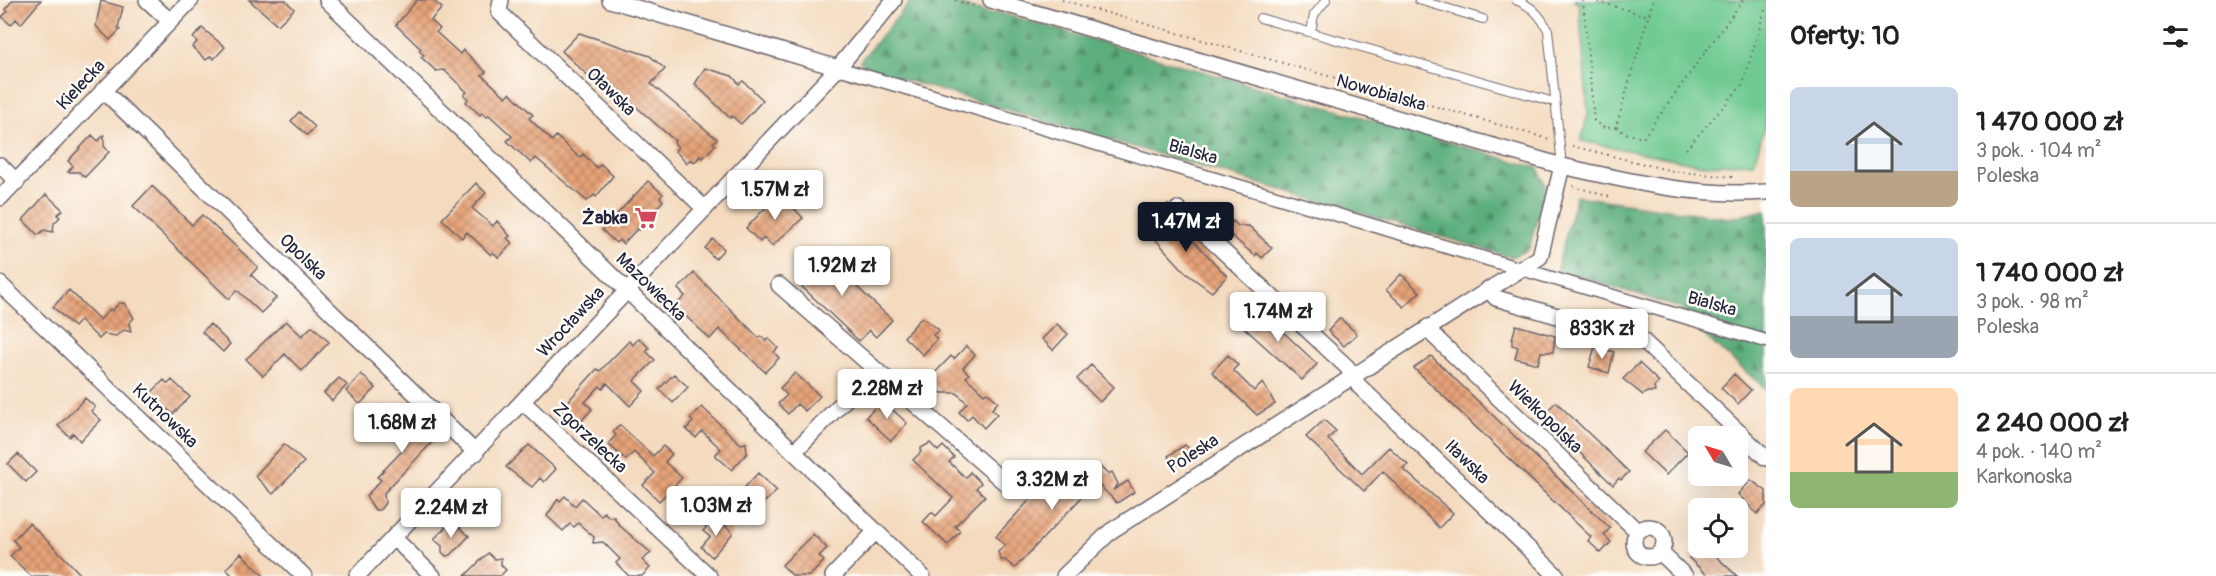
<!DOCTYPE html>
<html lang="pl">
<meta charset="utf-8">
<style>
:root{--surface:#fff;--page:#f2f2f2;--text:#202124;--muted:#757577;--line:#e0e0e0;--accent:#111827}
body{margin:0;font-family:Pangolin,sans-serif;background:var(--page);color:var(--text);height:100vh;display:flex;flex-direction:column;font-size:22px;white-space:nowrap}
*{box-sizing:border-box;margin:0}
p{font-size:20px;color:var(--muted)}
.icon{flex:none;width:33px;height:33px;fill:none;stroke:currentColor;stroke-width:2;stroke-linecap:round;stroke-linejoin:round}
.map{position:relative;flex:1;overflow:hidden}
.drawer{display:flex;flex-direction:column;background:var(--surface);width:450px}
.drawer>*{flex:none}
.needle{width:39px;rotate:308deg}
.tools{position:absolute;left:1688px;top:426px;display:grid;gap:12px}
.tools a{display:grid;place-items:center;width:60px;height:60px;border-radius:9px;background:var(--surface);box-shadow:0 6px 24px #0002;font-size:30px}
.price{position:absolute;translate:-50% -51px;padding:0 14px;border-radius:6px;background:#fff;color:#222;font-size:20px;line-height:39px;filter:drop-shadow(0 2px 3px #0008)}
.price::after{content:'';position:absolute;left:50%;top:36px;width:18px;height:14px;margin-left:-9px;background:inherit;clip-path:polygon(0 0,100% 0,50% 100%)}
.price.on{background:var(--accent);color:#fff}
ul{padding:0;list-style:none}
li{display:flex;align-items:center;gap:18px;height:150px;padding:0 24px}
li+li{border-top:2px solid var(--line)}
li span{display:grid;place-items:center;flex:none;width:168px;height:120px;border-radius:9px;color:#555}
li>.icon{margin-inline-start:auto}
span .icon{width:72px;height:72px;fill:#fffc;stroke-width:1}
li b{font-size:26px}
h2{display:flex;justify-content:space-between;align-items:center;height:72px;padding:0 24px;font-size:26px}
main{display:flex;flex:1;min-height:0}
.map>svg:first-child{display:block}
</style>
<main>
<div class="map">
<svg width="1766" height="576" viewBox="0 0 1766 576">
<defs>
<pattern id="forest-firs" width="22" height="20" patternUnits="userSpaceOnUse" patternTransform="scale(1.5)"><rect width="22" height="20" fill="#5cae7b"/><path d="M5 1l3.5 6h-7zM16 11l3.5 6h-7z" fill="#4c8d66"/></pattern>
<pattern id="building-cross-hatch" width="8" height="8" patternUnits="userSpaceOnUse" patternTransform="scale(1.5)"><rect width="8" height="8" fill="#e7a378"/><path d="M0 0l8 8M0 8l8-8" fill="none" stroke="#bb8464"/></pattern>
</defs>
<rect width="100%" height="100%" fill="#fdfcf7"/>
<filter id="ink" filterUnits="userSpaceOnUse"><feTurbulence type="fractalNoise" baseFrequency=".0167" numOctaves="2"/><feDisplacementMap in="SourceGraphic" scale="12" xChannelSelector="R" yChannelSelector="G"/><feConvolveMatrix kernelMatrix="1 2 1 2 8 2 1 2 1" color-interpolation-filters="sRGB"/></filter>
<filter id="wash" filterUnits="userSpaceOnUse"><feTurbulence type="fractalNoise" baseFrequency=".008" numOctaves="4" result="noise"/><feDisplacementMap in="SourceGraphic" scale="24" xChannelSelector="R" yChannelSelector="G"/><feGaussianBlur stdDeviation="1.35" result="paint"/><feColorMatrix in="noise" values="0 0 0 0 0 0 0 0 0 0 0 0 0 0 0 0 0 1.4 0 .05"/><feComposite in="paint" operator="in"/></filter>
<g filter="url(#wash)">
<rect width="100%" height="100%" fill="#f4dabe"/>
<path fill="#70ca91" stroke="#497666" stroke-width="1.5" d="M1573,0H1766V121L1754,163L1703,165L1581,141L1588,113L1579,5Z"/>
<path fill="url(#forest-firs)" stroke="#3f685b" stroke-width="1.5" d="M912,0H946L992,15L997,12L1538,168L1546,186L1529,249L1511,257L864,68L860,61Z
M1576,196L1729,218L1766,210V389L1707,338L1680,308L1557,269Z"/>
<g id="blocks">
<path fill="url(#building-cross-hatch)" d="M13,0H41L21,24L16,19L11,25L2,17L8,11L5,9Z
M249,0H285L294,9L278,25Z
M417,0H433L442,8L431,20L440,29L436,32L460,54L463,50L486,72L482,75L506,97L510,93L533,115L529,118L552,141L556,136L580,158L583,154L597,168L601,164L613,176L596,197L594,195L587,201L536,158L531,163L507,141L512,136L489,115L487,117L482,113L480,115L466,102L468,99L464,95L467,92L444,70L436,71L421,57L424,55L419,51L421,49L396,25Z
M101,1L123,7L118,28L120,30L110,40L96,26Z
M202,28L225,47L214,59L211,56L206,60L192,47L197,42L193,38Z
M579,33L650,56L665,69L651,84L717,139L713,143L715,145L703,158L700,156L695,162L691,160L687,163L675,151L678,147L674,143L675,141L632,103L625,111L562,51Z
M705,68L732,76L739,84L743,81L763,100L741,124L732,116L730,118L695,84Z
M299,112L315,127L307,135L291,121Z
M92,135L98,141L104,135V146L109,152L85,177L79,172H68L73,166L68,161Z
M648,181L663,194L660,197L663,201L650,215L652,217L639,230L637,229L623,244L619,240L616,243L602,230Z
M476,183L486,193L472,208L493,226L497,221L510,236L507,238L512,243L499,258L493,252L491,255L467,232L462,238L442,219Z
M152,186L192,225L202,215L258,267L251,275L276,298L261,313L237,290L229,299L133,206Z
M780,193L803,218L772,246L764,238L760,242L746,228Z
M46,194L63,210L57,215L60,217L54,223L53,232L44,230L38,235L23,220Z
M1168,204L1160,232L1173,224L1181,228L1227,276L1212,292L1187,274L1145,228Z
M1233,221L1238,226H1249L1272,248L1262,258L1257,253L1255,256L1225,230Z
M713,239L724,249L715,259L705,248Z
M817,249L892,320L876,337L869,330L859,341L797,282L807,272L801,266Z
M694,273L759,338L761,336L766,341L768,338L778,348L774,352L779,358L765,372L719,329L710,339L675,306L685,296L678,289Z
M1401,274L1420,292L1404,307L1386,290Z
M69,290L100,320L110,309L112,311L119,303H124L134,318L129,323L131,332L124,330L116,336L104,334L99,339L80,320L74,327L53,307Z
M1256,306L1317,364L1302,380L1239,323Z
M922,317L939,330L933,335L937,339L923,355L904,337Z
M1340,318L1357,334L1344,346L1328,331Z
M286,321L302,336L312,326L329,342L302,371L285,354L263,376L246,359Z
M210,324L230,344L223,352L202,332Z
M1057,324L1068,334L1053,350L1042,339Z
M1516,325L1555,336L1553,352H1541L1538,364L1515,358L1518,347L1512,345V339Z
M639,338L649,348L646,351L655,360L634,381L644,391L630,406L607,383L603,389L600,386L585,402L592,409L576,427L568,422L561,413L571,398L597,369L600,371L629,341L633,345Z
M966,346L975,355L963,368L969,374L966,377L984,394L987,392L998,402L992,409L997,414L984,428L972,415L967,420L959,412L967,403L957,393H941L930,378L951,356L954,359Z
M1595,347L1614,352L1609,373L1589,367Z
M1228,355L1238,365L1233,370L1254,391L1263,383L1275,404L1257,415L1212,372Z
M1431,356L1610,528L1604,535L1611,542L1601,553L1588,541L1591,537L1414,368Z
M1639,363L1659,382L1654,387L1655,392H1647L1643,395L1623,379Z
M1091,365L1114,387L1100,402L1077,379Z
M795,373L820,396L805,411L797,404L788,414L778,404L787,395L780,388Z
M361,374L376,388L360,404L346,391Z
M674,374L688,387L673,403L659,389Z
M1734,374L1751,390L1738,404L1721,388Z
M339,378L347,385L332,401L324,393Z
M164,380L168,384L172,380L190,397L173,414L161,404L158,407L147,397Z
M85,398L95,407L91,411L101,420L80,441L73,433L70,437L58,426Z
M882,400L907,423L891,441L866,417Z
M1556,402L1629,472L1621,480L1619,478L1613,485L1542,416Z
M702,407L732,436L741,444L746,443L747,453L732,470L715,455L721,449L702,431L696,438L686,429L693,422L690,419Z
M407,408L437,437L384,493L385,503L380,510H375L366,496L381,480L377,477L404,449L400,445L404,441L389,426Z
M1324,420L1336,431L1328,439L1362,474L1389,447L1408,465L1403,469L1453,513L1439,528L1383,471L1364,491L1306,437Z
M620,425L653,456L663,446L672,454L665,462L682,478L659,501L643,485L655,473L634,452L626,460L608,444L616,435L613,432Z
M1665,430L1688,452L1666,475L1642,452Z
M930,443L938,451L943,446L954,457L949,462L966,478L970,472L981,483L976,488L985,496L955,526L960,531L948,545L923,522L932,512L936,516L953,498L913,460L921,452V448Z
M284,444L304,462L273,494L255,476Z
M529,445L556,469L544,482L540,478L532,487L506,467Z
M1185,445L1195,454L1175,467L1168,456Z
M18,454L36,472L26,482L8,464Z
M1097,464L1108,474L1112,472L1118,484L1113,490L1128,481L1134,492L1117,503L1096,482L1015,568L1005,560H1001L998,552L1005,545L996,536L1056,472L1065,481L1071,475L1079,483Z
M758,473L777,491L762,504L745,487Z
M1751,480L1766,491V505L1757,514L1738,494Z
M565,496L575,506L582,498L601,516L604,512L609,517H614L619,525L651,553L642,560L650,568L642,576H629L616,563L620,559L603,542L593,543L594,537L578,523L574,527L570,524L563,531L547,516L558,499L560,501Z
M716,517L733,533L712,557L701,547L710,537L703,531Z
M452,521L469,536L451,555L446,556L442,552V546L434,539Z
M29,523L64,557L82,576H31L10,556L19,547L13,540Z
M813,534L827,548L819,556L824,561L810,576H793L782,565Z
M1699,548H1707L1737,576H1708L1689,558Z
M241,553L264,576H233L226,569Z
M488,553L494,559L501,558V565L506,570L500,576H465Z"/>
</g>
</g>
<g filter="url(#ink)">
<use href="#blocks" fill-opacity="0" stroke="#6c6269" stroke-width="1.5"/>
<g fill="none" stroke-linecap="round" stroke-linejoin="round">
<g stroke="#6c6269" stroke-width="10">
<path id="service" d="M1419,0L1483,19
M1516,0C1532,6 1540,15 1548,30L1562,166
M1260,18L1554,102
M1311,32L1314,15L1326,0"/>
</g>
<g stroke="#6c6269" stroke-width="15">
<path id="pedestrian" d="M838,68L1766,341"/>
</g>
<g stroke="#6c6269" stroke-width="18">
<path id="minor" d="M147,0L170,21
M327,0L922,576
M501,0L499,12L705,209
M610,0L838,68
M991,0L1562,166C1633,182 1692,197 1766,192
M103,90L476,453
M0,165L17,182
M0,198L191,0
M1178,209L1347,367L1359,386L1557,576
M0,284L304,576
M779,285L1012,489
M1488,289L1496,298L1643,341L1766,458
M1428,327L1434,336L1638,532
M523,402L709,576
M795,451L875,369
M1634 542a15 15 0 1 1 30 0a15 15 0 1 1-30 0Z
M394,538L433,576
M1661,553L1685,576
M357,576L838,68L894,0
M833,576L876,531
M1064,576L1111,531L1540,257L1562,166"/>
</g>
<path stroke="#6c6269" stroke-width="2" stroke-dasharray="1.5 4.5" stroke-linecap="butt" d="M955,0L978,7
M1062,0L1549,139
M1583,0L1594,121L1604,128L1616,127L1653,0
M1592,0L1648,16
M1616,127L1625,133L1643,138L1743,0
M1572,146L1672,171L1733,177
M1686,149L1743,84L1766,6
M1573,186L1610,197"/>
<use href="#service" stroke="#fff" stroke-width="8"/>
<use href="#pedestrian" stroke="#fff" stroke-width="12"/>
<use href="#minor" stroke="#fff" stroke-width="15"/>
</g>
</g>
<defs>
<g id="supermarket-bare" transform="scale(1.8)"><path d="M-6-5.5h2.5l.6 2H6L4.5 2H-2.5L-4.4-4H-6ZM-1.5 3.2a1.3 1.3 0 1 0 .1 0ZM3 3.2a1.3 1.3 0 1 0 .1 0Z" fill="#d1495b" stroke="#fdfcf7" stroke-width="2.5" paint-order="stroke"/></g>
</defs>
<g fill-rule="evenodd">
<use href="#supermarket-bare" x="646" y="218"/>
</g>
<g text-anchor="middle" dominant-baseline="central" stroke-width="5" stroke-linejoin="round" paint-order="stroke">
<g font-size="18" fill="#22223b" stroke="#fdfcf7">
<text transform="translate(81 85) rotate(-47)">Kielecka</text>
<text transform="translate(611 92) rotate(44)">Oławska</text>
<text transform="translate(1381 93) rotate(16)">Nowobialska</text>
<text transform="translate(1193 152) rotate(16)">Bialska</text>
<text transform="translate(303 257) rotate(44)">Opolska</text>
<text transform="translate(651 287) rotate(44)">Mazowiecka</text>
<text transform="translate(1712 304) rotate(16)">Bialska</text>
<text transform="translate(571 322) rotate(-47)">Wrocławska</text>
<text transform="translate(165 416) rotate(44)">Kutnowska</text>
<text transform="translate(1545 417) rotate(44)">Wielkopolska</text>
<text transform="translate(590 438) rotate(43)">Zgorzelecka</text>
<text transform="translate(1193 454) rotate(-33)">Poleska</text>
<text transform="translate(1467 462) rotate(44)">Iławska</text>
</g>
<g font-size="18" font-weight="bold" fill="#22223b" stroke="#fdfcf7" text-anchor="end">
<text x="628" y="218">Żabka</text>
</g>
</g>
</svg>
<div class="tools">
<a><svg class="needle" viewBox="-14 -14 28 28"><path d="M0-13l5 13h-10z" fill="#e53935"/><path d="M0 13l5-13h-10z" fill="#757577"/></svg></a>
<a><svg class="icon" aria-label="locate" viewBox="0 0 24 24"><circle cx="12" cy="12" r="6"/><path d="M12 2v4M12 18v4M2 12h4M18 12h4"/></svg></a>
</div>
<b class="price" style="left:775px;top:221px">1.57M zł</b>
<b class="price on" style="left:1186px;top:253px">1.47M zł</b>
<b class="price" style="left:842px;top:297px">1.92M zł</b>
<b class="price" style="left:1278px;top:343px">1.74M zł</b>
<b class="price" style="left:1602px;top:360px">833K zł</b>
<b class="price" style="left:887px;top:420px">2.28M zł</b>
<b class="price" style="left:402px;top:454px">1.68M zł</b>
<b class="price" style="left:1052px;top:511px">3.32M zł</b>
<b class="price" style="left:716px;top:537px">1.03M zł</b>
<b class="price" style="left:451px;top:539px">2.24M zł</b>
</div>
<section class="drawer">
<h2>Oferty: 10<svg class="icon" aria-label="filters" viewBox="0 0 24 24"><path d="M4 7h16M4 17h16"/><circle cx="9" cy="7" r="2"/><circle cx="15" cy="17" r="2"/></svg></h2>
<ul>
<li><span style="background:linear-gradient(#c9d6e8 70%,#b9a48a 0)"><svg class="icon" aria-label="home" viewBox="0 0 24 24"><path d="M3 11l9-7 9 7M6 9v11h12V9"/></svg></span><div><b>1 470 000 zł</b><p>3 pok. · 104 m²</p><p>Poleska</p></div></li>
<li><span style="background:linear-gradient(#c9d6e8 65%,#9aa5b1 0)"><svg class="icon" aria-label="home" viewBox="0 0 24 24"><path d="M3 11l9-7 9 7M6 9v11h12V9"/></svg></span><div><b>1 740 000 zł</b><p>3 pok. · 98 m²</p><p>Poleska</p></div></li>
<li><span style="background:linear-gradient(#ffd9b3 70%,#8fb573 0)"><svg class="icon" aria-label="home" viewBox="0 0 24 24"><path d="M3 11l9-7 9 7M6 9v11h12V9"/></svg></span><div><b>2 240 000 zł</b><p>4 pok. · 140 m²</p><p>Karkonoska</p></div></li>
</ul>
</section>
</main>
